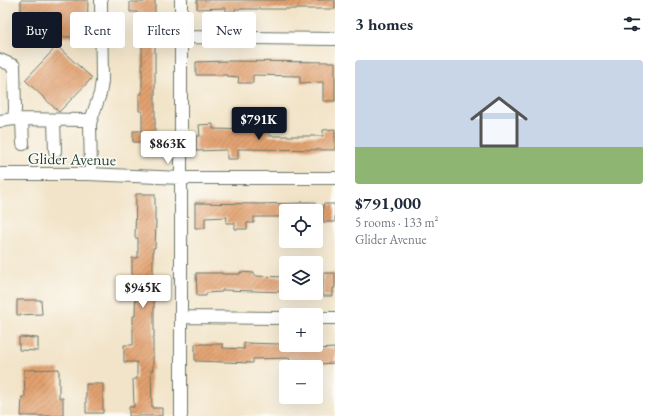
<!DOCTYPE html>
<meta charset="utf-8">
<style>
:root{--surface:#fff;--page:#f6f6f7;--text:#1f2937;--muted:#747a83;--accent:#111827}
body{margin:0;font-family:"EB Garamond",serif;background:var(--page);color:var(--text);height:100vh;display:flex;flex-direction:column;font-size:15px;white-space:nowrap}
*{box-sizing:border-box;margin:0}
p{font-size:13px;color:var(--muted)}
.icon{flex:none;width:22px;height:22px;fill:none;stroke:currentColor;stroke-width:2;stroke-linecap:round;stroke-linejoin:round}
.map{position:relative;flex:1;overflow:hidden}
.side{display:flex;flex-direction:column;background:var(--surface);width:328px}
.side>*{flex:none}
.guide{position:absolute;left:12px;top:12px;width:263px;height:36px;display:flex;gap:8px}
.buttons{position:absolute;left:279px;top:204px;display:grid;gap:8px}
.buttons a{display:grid;place-items:center;width:44px;height:44px;border-radius:4px;background:var(--surface);box-shadow:0 4px 16px #0002;font-size:20px}
.price{position:absolute;translate:-50% -34px;padding:0 9px;border-radius:4px;background:#fff;color:#222;font-size:13px;line-height:26px;filter:drop-shadow(0 1px 2px #0008)}
.price::after{content:'';position:absolute;left:50%;top:24px;width:12px;height:9px;margin-left:-6px;background:inherit;clip-path:polygon(0 0,100% 0,50% 100%)}
.price.on{background:var(--accent);color:#fff}
ul{padding:0;list-style:none}
li{display:grid;align-content:center;gap:8px;height:212px;padding:0 20px}
li span{display:grid;place-items:center;height:124px;border-radius:4px;color:#555}
li>.icon{margin-inline-start:auto}
span .icon{width:72px;height:72px;fill:#fffc;stroke-width:1}
li b{font-size:17px}
h2{display:flex;justify-content:space-between;align-items:center;height:48px;padding:0 20px;font-size:17px}
.pill{padding:0 14px;border-radius:4px;background:var(--surface);box-shadow:0 4px 16px #0002;font-size:14px;line-height:36px}
.pill.on{background:var(--accent);color:#fff}
main{display:flex;flex:1;min-height:0}
.map>svg:first-child{display:block}
</style>
<main>
<div class="map">
<svg width="335" height="416" viewBox="0 0 335 416">
<defs>
<pattern id="building-hatch" width="6" height="6" patternUnits="userSpaceOnUse"><rect width="6" height="6" fill="#e2a170"/><path d="M-1 1l2-2M0 6l6-6M5 7l2-2" fill="none" stroke="#b7845d"/></pattern>
</defs>
<rect width="100%" height="100%" fill="#fdfcf7"/>
<filter id="ink" filterUnits="userSpaceOnUse"><feTurbulence type="fractalNoise" baseFrequency=".025" numOctaves="2"/><feDisplacementMap in="SourceGraphic" scale="8" xChannelSelector="R" yChannelSelector="G"/><feConvolveMatrix kernelMatrix="1 2 1 2 8 2 1 2 1" color-interpolation-filters="sRGB"/></filter>
<filter id="wash" filterUnits="userSpaceOnUse"><feTurbulence type="fractalNoise" baseFrequency=".012" numOctaves="4" result="noise"/><feDisplacementMap in="SourceGraphic" scale="16" xChannelSelector="R" yChannelSelector="G"/><feGaussianBlur stdDeviation="0.9" result="paint"/><feColorMatrix in="noise" values="0 0 0 0 0 0 0 0 0 0 0 0 0 0 0 0 0 1.4 0 .05"/><feComposite in="paint" operator="in"/></filter>
<g filter="url(#wash)">
<rect width="100%" height="100%" fill="#f2e4c9"/>
<g id="blocks">
<path fill="url(#building-hatch)" d="M21,0H88L87,37H35V33H21Z
M144,0H155V155H142V142H133V131H142V111H139V94H142V44H137L138,36H143V17H137V12H130V2H144Z
M197,0H335V9H235V17H226V8L197,9Z
M57,46L92,78L59,112L25,80Z
M227,61L335,62V101H323V82L300,83V76L253,75V83H238L239,77L227,76V75H196V62Z
M213,124V129L258,130V128H269V136H323V130L335,129V150L238,149V159H227V150L196,151V136H200L199,125Z
M136,194H155V221H156L155,248H153V277H149V299H154V338H153V370H151L152,408H162V416H129V407H134L133,379H137V362H124V345H133V316H135L136,277H132V258H138V238H135Z
M301,202H315V211H286V217H254V223H247V229H235V223H226L227,217L205,218V228H195V203L259,204L301,203Z
M323,204H335V222H323Z
M240,272L254,273V276L286,277L285,292L222,290V292L206,293V296H197L196,273H222V274H240Z
M323,273H335V288H333V296H323Z
M17,300H41L42,314L17,315Z
M19,337L38,338V351L19,350Z
M244,343L317,345V349L335,348V363L318,364V366H290V358L253,359V363L195,361V344H223V348L244,349Z
M59,369V398H63V416H21L22,397H25L24,370Z
M86,384H103V413H86Z"/>
</g>
</g>
<g filter="url(#ink)">
<use href="#blocks" fill-opacity="0" stroke="#697768" stroke-width="1"/>
<g fill="none" stroke-linecap="round" stroke-linejoin="round">
<g stroke="#697768" stroke-width="14">
<path id="minor" d="M181,37L335,39
M0,60L14,66L15,109L14,119L0,121
M14,119L86,120L90,123L91,174
M22,120L23,144
M54,121L55,151
M90,123L100,94L102,81L101,0
M0,174H87L181,178H335
M181,317L286,318
M316,318H335
M181,416V0"/>
</g>
<use href="#minor" stroke="#fff" stroke-width="12"/>
</g>
</g>
<g text-anchor="middle" dominant-baseline="central" stroke-width="3" stroke-linejoin="round" paint-order="stroke">
<g font-size="16" fill="#1f3d34" stroke="#fdfcf7">
<text transform="translate(72 159) rotate(1)">Glider Avenue</text>
</g>
</g>
</svg>
<div class="buttons">
<a><svg class="icon" aria-label="locate" viewBox="0 0 24 24"><circle cx="12" cy="12" r="6"/><path d="M12 2v4M12 18v4M2 12h4M18 12h4"/></svg></a>
<a><svg class="icon" aria-label="layers" viewBox="0 0 24 24"><path d="M12 4l9 5-9 5-9-5zM3 14l9 5 9-5"/></svg></a>
<a>+</a>
<a>−</a>
</div>
<b class="price on" style="left:259px;top:141px">$791K</b>
<b class="price" style="left:168px;top:165px">$863K</b>
<b class="price" style="left:143px;top:309px">$945K</b>
<div class="guide">
<a class="pill on">Buy</a>
<a class="pill">Rent</a>
<a class="pill">Filters</a>
<a class="pill">New</a>
</div>
</div>
<section class="side">
<h2>3 homes<svg class="icon" aria-label="filters" viewBox="0 0 24 24"><path d="M4 7h16M4 17h16"/><circle cx="9" cy="7" r="2"/><circle cx="15" cy="17" r="2"/></svg></h2>
<ul>
<li><span style="background:linear-gradient(#c9d6e8 70%,#8fb573 0)"><svg class="icon" aria-label="home" viewBox="0 0 24 24"><path d="M3 11l9-7 9 7M6 9v11h12V9"/></svg></span><div><b>$791,000</b><p>5 rooms · 133 m²</p><p>Glider Avenue</p></div></li>
</ul>
</section>
</main>
